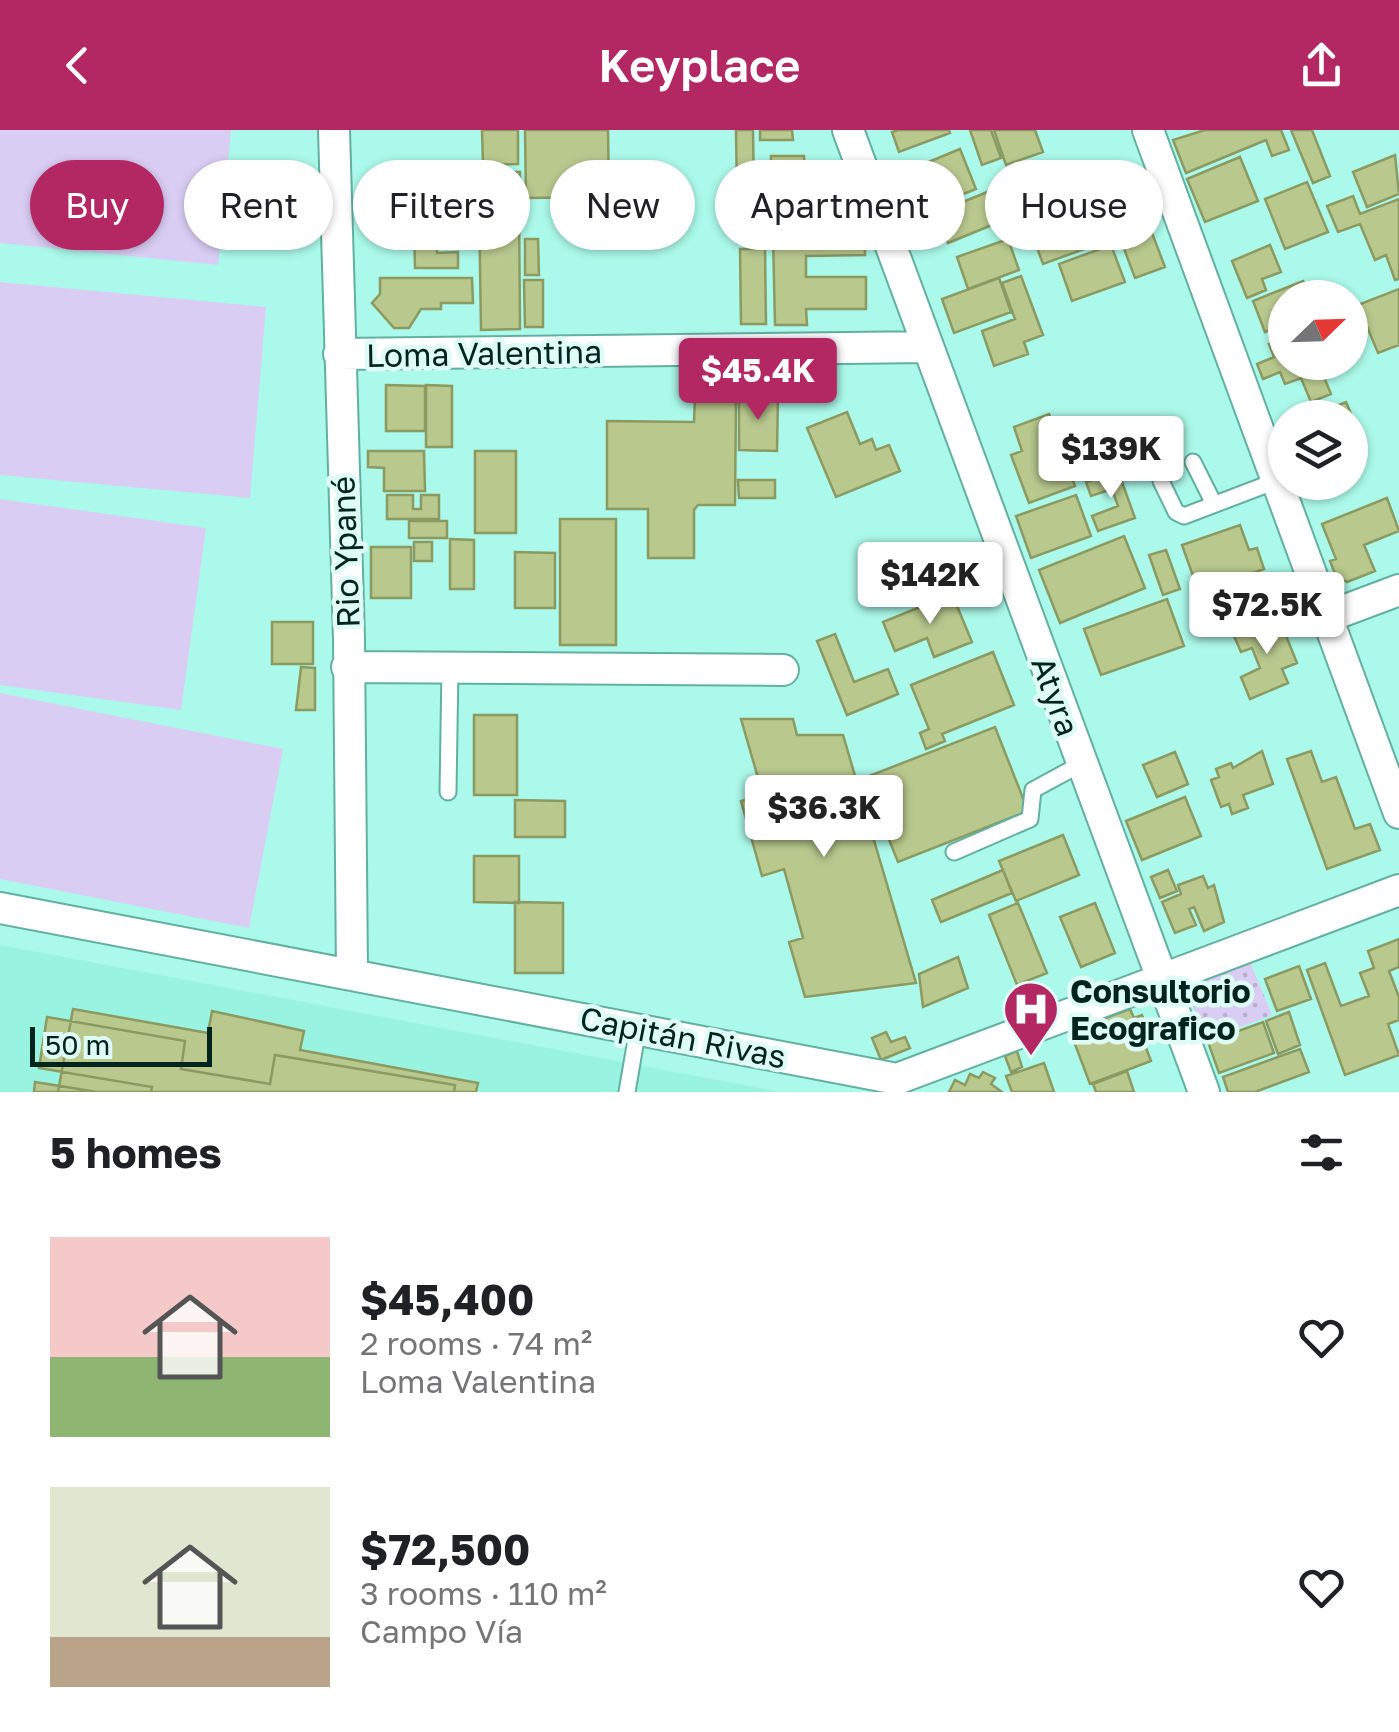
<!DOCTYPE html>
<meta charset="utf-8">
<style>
:root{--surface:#fff;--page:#f2f2f2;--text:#202124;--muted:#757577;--accent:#b32863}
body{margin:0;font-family:"Golos Text",sans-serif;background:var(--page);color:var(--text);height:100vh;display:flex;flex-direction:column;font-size:38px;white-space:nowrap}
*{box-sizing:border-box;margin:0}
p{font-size:32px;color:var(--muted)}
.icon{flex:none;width:55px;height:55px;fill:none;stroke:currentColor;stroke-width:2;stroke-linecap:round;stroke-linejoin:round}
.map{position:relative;height:962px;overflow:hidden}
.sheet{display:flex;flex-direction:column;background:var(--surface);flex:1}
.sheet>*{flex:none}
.guide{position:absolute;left:30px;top:30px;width:1340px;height:90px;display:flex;gap:20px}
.needle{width:65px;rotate:67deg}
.buttons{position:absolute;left:1268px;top:150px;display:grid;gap:20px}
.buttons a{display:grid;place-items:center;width:100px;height:100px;border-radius:50%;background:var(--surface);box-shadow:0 2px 8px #0004;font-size:50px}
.scale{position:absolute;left:30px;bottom:25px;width:182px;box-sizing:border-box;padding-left:10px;border:5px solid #02241f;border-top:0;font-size:28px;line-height:35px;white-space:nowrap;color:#02241f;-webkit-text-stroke:8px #defcf5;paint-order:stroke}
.price{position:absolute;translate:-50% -85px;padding:0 22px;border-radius:10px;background:#fff;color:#222;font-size:32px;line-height:65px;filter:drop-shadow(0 2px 5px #0008)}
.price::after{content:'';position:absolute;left:50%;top:60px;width:30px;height:22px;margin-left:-15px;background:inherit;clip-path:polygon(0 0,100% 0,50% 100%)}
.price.selected{background:var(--accent);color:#fff}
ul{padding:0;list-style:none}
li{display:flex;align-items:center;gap:30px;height:250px;padding:0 50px}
li span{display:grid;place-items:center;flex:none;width:280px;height:200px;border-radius:0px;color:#555}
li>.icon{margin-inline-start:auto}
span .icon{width:120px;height:120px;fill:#fffc;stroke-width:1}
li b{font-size:42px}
h2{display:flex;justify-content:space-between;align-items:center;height:120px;padding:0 50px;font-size:42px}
.pill{padding:0 35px;border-radius:45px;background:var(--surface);box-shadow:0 2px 8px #0004;font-size:35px;line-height:90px}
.pill.selected{background:var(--accent);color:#fff}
header{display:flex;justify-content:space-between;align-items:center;height:130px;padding:0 50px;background:var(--accent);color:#fff;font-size:45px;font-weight:600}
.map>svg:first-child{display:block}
</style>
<header><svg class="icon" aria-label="back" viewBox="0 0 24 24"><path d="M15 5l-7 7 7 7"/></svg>Keyplace<svg class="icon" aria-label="share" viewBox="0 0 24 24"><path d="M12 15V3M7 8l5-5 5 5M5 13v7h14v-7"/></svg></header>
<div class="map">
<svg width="1399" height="962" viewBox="0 0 1399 962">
<defs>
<pattern id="park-dots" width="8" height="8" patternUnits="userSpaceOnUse" patternTransform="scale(2.5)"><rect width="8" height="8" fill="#dacdf4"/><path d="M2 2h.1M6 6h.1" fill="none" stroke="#b9b0d1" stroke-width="1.8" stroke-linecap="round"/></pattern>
</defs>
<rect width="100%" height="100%" fill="#abf9ea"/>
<path fill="#98f3e1" d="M0,815L781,962H0Z"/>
<path fill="#dacdf4" d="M0,0H231L218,135L0,113Z
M0,152L266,177L250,368L0,345Z
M0,369L206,398L181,580L0,555Z
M0,563L283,619L249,798L0,749Z"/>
<path fill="url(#park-dots)" d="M1250,832L1272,885L1206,910L1186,859Z"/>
<path fill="#b9c98e" stroke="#8b9a61" stroke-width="2.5" d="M482,0H518V34L483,35Z
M525,0H608L609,67L526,68Z
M736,0H753L754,66H737Z
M760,0H792L793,10H760Z
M898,0H949L950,3L899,22L892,2Z
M970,0H991L1001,28L982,35Z
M994,0H1035L1043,22L1006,35Z
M1205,0H1281L1289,20L1272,26L1266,10L1186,43L1173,10Z
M1291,0H1312L1330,46L1313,53Z
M960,19L976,59L923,80L907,41Z
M1395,25L1399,64L1367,77L1353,42Z
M771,26H804L805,43H835V67H771Z
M1240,27L1258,71L1205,92L1187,49Z
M478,41H501V59L478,60Z
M505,42H520V67L505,68Z
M1307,52L1328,102L1285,119L1265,69Z
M997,58L1009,88L948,113L936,83Z
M1038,61L1054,105L1101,88L1109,110L1043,134L1019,68Z
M1353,66L1360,84L1399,69V149L1395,150L1386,125L1375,130L1360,94L1338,102L1327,76Z
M827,68L828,100L776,101V69Z
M479,70H519L520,199L481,200Z
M762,70V113H738L737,71Z
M1144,82L1165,137L1135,148L1114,92Z
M414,98H437V123L458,122V138H415Z
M773,105H865V125L806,126V147H866V179H806L807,195H775Z
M525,109H538L539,145H525Z
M1008,109L1019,140L968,159L957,127Z
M1111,115L1125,152L1072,171L1059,134Z
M1270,115L1281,142L1262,149L1266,160L1247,168L1232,131Z
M740,119H765L766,194H741Z
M1021,146L1043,205L1024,212L1028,224L994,236L982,201L1015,189L1002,153Z
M380,148H472L473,173H441V179H421L409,198H394L372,173L380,164Z
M999,148L1011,182L954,203L942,169Z
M524,150H543V197H525Z
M1303,151L1310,168H1285V194L1265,202L1253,171Z
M1399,159V215L1378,223L1358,175Z
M1285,208V232H1339L1321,240L1331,264L1311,272L1301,248L1285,254L1280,242L1263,249L1257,234L1274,227L1269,214Z
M386,255L425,256V301H386Z
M426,255L452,256V317H426Z
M739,265H778L777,321L739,320Z
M695,267L736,268L735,375H698L694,380V428H648V379H607V291L694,292Z
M1346,272L1363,312L1350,317V288H1306Z
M847,282L860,314L872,309L876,320L889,315L900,341L836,367L807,298Z
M1049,284L1075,356L1029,373L1011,325L1022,321L1014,297Z
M368,321H424L425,361H384V338L368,337Z
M475,321H516V403H475Z
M1118,341L1135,388L1098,401L1092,386L1118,376L1112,359L1091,366L1086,352Z
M738,350H775V368H739Z
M387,365H413V379H421V365H439V389H387Z
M1076,365L1091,406L1031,428L1016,386Z
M1387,368L1399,401L1364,415L1375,441L1347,452L1336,446L1330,431L1336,429L1322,394Z
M560,389H616V515H560Z
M409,391H447V408H409Z
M1240,395L1249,420L1257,418L1264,439L1199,463L1182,415Z
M1124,406L1145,458L1060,493L1039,440Z
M450,409L474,410V459H450Z
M414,412H432V431H414Z
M371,417H411V468H371Z
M1166,420L1180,459L1163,465L1149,425Z
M515,422L555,423V478H515Z
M952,464L972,512L934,527L927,508L895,521L883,492Z
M1167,469L1184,516L1101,545L1084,499Z
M1279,488L1297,533L1282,539L1288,553L1250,569L1241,547L1260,538L1252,518L1241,522L1234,506Z
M272,492H313V534H272Z
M835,504L854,552L888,539L898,564L847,585L817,511Z
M993,522L1014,575L942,604L945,611L926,619L920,603L929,599L911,555Z
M301,537L315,538V580H296Z
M474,585H517V665H474Z
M741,589H793L797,605H843L916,853L805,867L789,812L803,808L784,739L762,746L741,671L763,665Z
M995,597L1028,681L898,732L864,648Z
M1262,621L1273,654L1243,665L1248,678L1232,684L1229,674L1221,677L1211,650L1219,647L1216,639L1231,633L1233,638Z
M1311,621L1322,652L1336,647L1355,699L1370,694L1380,720L1327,739L1287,629Z
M1175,622L1188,654L1157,667L1143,635Z
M1185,667L1201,706L1142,730L1126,691Z
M515,670L565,671V707H515Z
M1063,705L1079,745L1016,771L999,731Z
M474,726H519V773L474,772Z
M1003,740L1012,763L941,792L932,770Z
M1168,740L1177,761L1160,768L1151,747Z
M1203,746L1208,758L1214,755L1224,792L1204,801L1194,777L1189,779L1196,795L1175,803L1162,772L1181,764L1178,755Z
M515,772L563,773V843H515Z
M1018,773L1047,843L1017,855L989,785Z
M1095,773L1115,823L1081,837L1060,787Z
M1399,809V837L1389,841L1399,867V890L1388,894L1399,925L1345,945L1307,840L1325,833L1341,876L1369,866L1360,843L1374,838L1368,821Z
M958,827L968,858L923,877L919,844Z
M1299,836L1311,869L1277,881L1265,849Z
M73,879L208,903L212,881L304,901L300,920L478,953L476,962H58Z
M73,879L208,903L212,881L304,901L300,920L478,953L476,962H58Z
M1130,879L1134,888L1142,885L1152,912L1145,915L1151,931L1090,954L1070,901Z
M1289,882L1300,915L1278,924L1266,891Z
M47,887L185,911L181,939L270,954L275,925L455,955L454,962H151L152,957L39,938Z
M1263,892L1274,923L1219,943L1208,912Z
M886,902L891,912L905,907L910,918L881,930L872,908Z
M1300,919L1309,942L1255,962H1228L1223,947Z
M1017,921L1022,937L1011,942L1005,926Z
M1044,933L1054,962H1012L1006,946Z
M1127,941L1134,962H1096L1093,954Z
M983,942L995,948L991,954L1002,962H949L955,950L965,955L970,944L979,948Z
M35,952L97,962H34Z"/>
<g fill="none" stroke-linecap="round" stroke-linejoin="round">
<g stroke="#62b0a1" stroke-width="19">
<path id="service" d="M1193,332L1214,374
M1161,351L1176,382L1184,386L1276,351
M448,662L450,537
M954,722L1030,689L1033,660L1081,634
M627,962L638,898"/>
</g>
<g stroke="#62b0a1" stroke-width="34">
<path id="minor" d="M334,0L349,509L352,844
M848,0L1204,962
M1148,0L1399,683
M339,224L928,217
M1327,487L1399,460
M347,537L783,540
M0,778L897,949L1399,760"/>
</g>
<use href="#service" stroke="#fff" stroke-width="15"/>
<use href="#minor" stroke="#fff" stroke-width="30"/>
</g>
<defs>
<g id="hospital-pin" transform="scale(2.875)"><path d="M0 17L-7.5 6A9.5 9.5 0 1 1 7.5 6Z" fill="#b32863" stroke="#defcf5"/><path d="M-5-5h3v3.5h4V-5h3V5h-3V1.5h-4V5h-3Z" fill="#fff"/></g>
</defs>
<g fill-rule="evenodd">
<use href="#hospital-pin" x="1031" y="879"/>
</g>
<g text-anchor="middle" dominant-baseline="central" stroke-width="9" stroke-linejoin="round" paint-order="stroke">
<g font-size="32" fill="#02241f" stroke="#defcf5">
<text transform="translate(484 223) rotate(-1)">Loma Valentina</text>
<text transform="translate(345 422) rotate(-92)">Rio Ypané</text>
<text transform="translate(1056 566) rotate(70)">Atyra</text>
<text transform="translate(683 907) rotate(11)">Capitán Rivas</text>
</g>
<g font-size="32" font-weight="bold" fill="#02241f" stroke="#defcf5" text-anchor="start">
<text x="1070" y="861">Consultorio<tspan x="1070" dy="37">Ecografico</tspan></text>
</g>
</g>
</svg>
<div class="buttons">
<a><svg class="needle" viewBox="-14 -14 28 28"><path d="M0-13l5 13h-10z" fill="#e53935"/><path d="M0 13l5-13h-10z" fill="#757577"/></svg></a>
<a><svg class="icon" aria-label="layers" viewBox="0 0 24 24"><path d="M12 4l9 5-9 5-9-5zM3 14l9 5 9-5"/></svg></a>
</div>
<div class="scale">50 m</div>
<b class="price selected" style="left:758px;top:293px">$45.4K</b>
<b class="price" style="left:1111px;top:371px">$139K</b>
<b class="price" style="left:930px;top:497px">$142K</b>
<b class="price" style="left:1267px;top:527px">$72.5K</b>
<b class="price" style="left:824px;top:730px">$36.3K</b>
<div class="guide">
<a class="pill selected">Buy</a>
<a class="pill">Rent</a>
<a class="pill">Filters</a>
<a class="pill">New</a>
<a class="pill">Apartment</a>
<a class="pill">House</a>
</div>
</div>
<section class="sheet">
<h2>5 homes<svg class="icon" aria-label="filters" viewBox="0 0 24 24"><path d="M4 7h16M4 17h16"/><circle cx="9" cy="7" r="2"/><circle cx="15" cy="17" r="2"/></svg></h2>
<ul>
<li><span style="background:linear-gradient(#f6c9c9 60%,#8fb573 0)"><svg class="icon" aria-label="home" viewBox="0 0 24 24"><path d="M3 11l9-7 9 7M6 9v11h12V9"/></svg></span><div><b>$45,400</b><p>2 rooms · 74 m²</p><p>Loma Valentina</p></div><svg class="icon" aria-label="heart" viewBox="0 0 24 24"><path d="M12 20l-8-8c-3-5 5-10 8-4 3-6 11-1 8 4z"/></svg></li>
<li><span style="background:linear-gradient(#dfe7d0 75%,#b9a48a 0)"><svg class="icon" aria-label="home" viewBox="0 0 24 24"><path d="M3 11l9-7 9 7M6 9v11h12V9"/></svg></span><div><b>$72,500</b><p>3 rooms · 110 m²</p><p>Campo Vía</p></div><svg class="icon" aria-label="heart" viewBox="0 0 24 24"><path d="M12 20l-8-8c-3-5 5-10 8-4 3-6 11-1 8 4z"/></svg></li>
</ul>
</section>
